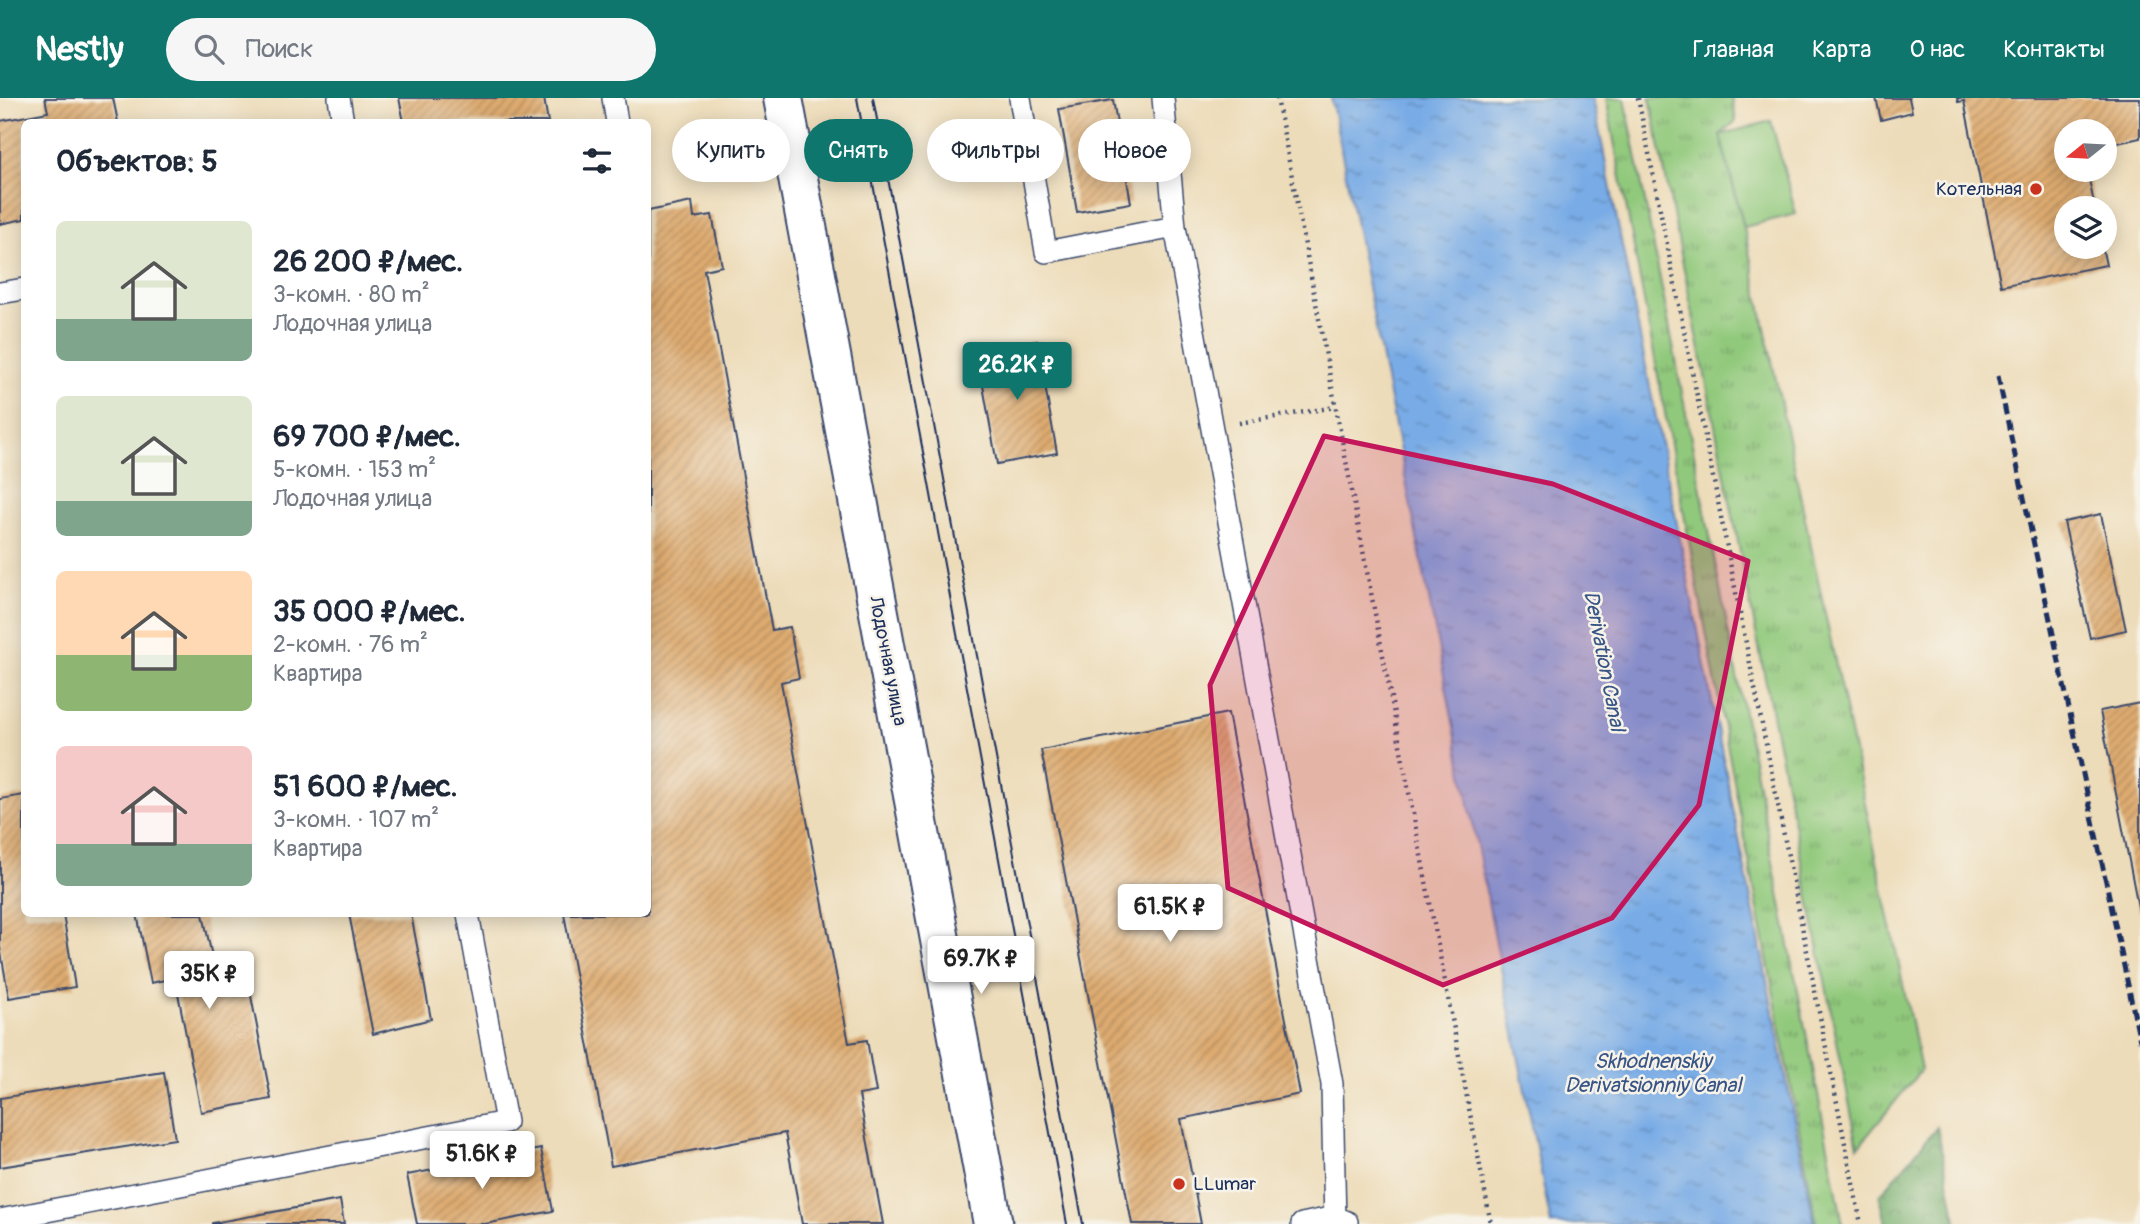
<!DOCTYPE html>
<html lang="ru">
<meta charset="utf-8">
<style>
:root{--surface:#fff;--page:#f6f6f7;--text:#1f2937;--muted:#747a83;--accent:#0f766e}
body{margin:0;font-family:Pangolin,sans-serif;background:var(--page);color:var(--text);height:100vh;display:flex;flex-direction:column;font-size:26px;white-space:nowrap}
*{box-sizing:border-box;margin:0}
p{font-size:23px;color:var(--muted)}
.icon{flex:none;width:38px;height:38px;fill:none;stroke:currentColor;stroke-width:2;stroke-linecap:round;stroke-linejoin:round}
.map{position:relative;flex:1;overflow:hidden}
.sheet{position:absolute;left:21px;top:21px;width:630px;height:798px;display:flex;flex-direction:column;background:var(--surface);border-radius:10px;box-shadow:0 4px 18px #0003}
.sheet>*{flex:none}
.guide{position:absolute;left:672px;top:21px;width:665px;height:63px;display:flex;gap:14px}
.needle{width:46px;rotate:252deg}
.buttons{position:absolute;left:2054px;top:21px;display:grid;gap:14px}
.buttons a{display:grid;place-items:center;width:63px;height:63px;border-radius:50%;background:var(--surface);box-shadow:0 4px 18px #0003;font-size:35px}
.price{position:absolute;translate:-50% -60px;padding:0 16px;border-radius:7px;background:#fff;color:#222;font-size:23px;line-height:46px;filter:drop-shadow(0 2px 4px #0008)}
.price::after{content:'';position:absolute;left:50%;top:42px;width:21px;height:16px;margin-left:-10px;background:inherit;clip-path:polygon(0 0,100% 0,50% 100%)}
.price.on{background:var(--accent);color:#fff}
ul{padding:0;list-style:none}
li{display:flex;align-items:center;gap:21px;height:175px;padding:0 35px}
li span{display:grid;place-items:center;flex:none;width:196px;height:140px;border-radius:10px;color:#555}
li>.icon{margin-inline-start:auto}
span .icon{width:84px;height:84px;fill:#fffc;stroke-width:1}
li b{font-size:30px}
h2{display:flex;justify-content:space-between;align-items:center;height:84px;padding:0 35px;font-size:30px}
.tag{padding:0 24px;border-radius:32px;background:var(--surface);box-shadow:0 4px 18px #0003;font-size:24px;line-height:63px}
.tag.on{background:var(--accent);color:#fff}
header{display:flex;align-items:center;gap:42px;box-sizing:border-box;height:98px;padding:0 35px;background:var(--accent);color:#fff}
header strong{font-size:33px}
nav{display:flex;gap:38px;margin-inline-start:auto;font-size:24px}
.search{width:490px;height:63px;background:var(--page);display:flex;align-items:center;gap:18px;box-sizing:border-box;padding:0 24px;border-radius:38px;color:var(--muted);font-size:26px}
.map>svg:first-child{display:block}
</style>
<header>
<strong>Nestly</strong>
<div class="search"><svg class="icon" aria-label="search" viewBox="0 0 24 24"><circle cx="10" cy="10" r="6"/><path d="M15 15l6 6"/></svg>Поиск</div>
<nav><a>Главная</a><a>Карта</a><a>О нас</a><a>Контакты</a></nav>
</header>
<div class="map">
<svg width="2140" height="1126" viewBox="0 0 2140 1126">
<defs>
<pattern id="grass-tufts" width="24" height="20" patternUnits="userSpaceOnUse" patternTransform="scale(1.75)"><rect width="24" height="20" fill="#91c97c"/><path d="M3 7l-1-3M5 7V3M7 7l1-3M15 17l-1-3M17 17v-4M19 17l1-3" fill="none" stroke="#76a469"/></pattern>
<pattern id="forest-crowns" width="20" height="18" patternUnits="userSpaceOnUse" patternTransform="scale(1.75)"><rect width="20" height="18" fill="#74ad6c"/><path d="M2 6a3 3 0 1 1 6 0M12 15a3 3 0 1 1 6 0" fill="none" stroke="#5e8d5c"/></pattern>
<pattern id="water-ripples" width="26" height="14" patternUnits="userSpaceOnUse" patternTransform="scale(1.75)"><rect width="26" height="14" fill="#79ace6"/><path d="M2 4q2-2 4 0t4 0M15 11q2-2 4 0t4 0" fill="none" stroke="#628cbe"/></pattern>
<pattern id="building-hatch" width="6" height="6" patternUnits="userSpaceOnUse" patternTransform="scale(1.75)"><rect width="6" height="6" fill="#deab70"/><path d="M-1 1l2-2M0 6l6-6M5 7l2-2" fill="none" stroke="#b38c5f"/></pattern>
</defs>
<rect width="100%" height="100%" fill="#f7f3e8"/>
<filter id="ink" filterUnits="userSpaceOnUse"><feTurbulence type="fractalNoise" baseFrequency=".0143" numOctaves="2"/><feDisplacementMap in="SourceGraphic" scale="14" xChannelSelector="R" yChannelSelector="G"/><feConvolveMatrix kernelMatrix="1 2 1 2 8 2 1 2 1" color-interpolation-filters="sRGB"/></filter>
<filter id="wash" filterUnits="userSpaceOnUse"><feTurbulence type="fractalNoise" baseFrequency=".00686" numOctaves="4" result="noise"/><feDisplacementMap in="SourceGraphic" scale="28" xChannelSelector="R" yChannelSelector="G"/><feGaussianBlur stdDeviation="1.57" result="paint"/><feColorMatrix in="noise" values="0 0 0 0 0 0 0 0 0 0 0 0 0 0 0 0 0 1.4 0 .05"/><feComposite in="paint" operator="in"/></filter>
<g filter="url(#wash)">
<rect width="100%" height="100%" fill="#eddcb9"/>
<path fill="url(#grass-tufts)" stroke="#567c6d" stroke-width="2" d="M1606,0H1625L1843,1126H1817Z
M1650,0H1732L1736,23L1720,37L1744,130L1921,972L1858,1049Z"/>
<path fill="url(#forest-crowns)" stroke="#486e65" stroke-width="2" d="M1937,1029L1957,1126H1886L1880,1097Z"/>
<path fill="#91c97c" stroke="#567c6d" stroke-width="2" d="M1771,23L1796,116L1744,129L1720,37Z"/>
<path fill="url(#water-ripples)" stroke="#4a6ea2" stroke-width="2" d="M1331,0H1593L1815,1126H1551Z"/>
<g id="blocks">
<path fill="url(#building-hatch)" d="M45,0H113L118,24H24V121L0,126V23L48,14Z
M399,0H544L548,24H404Z
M1876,0H1909L1912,14L1881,22Z
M1957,0H2140V40L2105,48V33H2067V72H2087L2095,110H2067V149H2102L2106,167L2001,188L1964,3L1958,4Z
M1113,2L1131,105L1077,114L1059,11Z
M1003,23L1010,59L969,67L962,31Z
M692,104L694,120L712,117L722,168L704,172L772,532L790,529L799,580L781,584L849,945L867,942L876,994L859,997L883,1126H802L785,1035L611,1068L564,816H648V113Z
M1037,243L1057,355L997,366L977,254Z
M2101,416L2126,532L2090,540L2064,424Z
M2140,605V814H2139L2100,613Z
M1228,615L1300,996L1181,1021L1201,1126H1132L1041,652Z
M24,697V816H63L75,889L9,900L0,849V701Z
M137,816H203L215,873L245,867L271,1001L201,1014L175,880L151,885Z
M349,816H411L431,921L373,936Z
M164,974L175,1041L0,1069V1000Z
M541,1051L553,1113L485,1126H417L407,1077Z
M340,1102L344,1126H212V1125Z"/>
</g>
</g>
<g filter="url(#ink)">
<use href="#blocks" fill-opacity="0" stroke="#3a496c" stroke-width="2"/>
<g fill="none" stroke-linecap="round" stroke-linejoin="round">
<g stroke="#3a496c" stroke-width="24">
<path id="service" d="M339,0L343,24
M613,0L617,24
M1020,0L1046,154L1175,129L1332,986L1335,1126
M1163,0L1175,129
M0,195L24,191
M0,1122L506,1024L468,816
M1302,1126L1335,1119L1347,1124"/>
</g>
<g stroke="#3a496c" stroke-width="42">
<path id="tertiary" d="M783,0L993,1126"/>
</g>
<path stroke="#3a496c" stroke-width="4.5" stroke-dasharray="2 5" stroke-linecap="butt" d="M1277,0L1491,1126
M1638,0L1861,1126
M1239,325L1335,309"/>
<use href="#service" stroke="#fff" stroke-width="21"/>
<use href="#tertiary" stroke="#fff" stroke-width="38"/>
<path stroke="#1b2f5e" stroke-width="2" d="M857,0L1067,1126
M873,0L1083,1126"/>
<path stroke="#1b2f5e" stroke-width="5" stroke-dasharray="10 5" stroke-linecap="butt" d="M1998,278L2140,943"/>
</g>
</g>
<path fill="#c2185b" fill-opacity="0.2" stroke="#c2185b" stroke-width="5" stroke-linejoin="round" d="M1324,338L1553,386L1748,463L1699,707L1612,820L1443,887L1228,790L1210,587Z"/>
<g fill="#c8321e" stroke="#f7f3e8" stroke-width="2.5">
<circle cx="2036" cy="91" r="7"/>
<circle cx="1179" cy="1086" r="7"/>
</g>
<g text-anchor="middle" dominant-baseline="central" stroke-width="5" stroke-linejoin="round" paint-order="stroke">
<g font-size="19" fill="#1b2f5e" stroke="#f7f3e8" text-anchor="end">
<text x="2022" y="91">Котельная</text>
<text x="1193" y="1086" text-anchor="start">LLumar</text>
</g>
<g font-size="19" fill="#1b2f5e" stroke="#f7f3e8">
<text transform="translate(888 563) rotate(79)">Лодочная улица</text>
</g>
<g font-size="21" font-style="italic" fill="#375487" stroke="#f7f3e8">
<text transform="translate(1604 563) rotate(79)">Derivation Canal</text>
<text x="1653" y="963">Skhodnenskiy<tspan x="1653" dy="24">Derivatsionniy Canal</tspan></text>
</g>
</g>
</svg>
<div class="buttons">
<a><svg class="needle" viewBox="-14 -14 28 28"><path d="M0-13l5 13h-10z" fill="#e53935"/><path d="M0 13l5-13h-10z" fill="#747a83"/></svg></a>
<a><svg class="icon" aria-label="layers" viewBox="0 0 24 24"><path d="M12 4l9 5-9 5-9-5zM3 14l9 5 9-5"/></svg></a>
</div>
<b class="price on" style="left:1017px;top:304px">26.2K ₽</b>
<b class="price" style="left:1170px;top:846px">61.5K ₽</b>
<b class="price" style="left:981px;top:898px">69.7K ₽</b>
<b class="price" style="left:209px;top:913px">35K ₽</b>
<b class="price" style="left:482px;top:1093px">51.6K ₽</b>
<div class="guide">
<a class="tag">Купить</a>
<a class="tag on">Снять</a>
<a class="tag">Фильтры</a>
<a class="tag">Новое</a>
</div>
<section class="sheet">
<h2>Объектов: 5<svg class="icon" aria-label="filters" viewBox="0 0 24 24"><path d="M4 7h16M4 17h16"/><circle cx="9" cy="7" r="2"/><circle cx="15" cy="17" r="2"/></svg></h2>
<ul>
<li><span style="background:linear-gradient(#dfe7d0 70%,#7fa58c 0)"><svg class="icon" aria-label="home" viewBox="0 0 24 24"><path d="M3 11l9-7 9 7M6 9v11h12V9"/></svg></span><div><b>26 200 ₽/мес.</b><p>3-комн. · 80 m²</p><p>Лодочная улица</p></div></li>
<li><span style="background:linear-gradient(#dfe7d0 75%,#7fa58c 0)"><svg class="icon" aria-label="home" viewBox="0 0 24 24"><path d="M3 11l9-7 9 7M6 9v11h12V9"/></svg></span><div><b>69 700 ₽/мес.</b><p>5-комн. · 153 m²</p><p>Лодочная улица</p></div></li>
<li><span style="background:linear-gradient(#ffd9b3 60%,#8fb573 0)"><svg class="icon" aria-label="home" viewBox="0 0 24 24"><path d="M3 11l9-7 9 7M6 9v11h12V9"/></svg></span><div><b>35 000 ₽/мес.</b><p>2-комн. · 76 m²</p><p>Квартира</p></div></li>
<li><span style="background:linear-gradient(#f6c9c9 70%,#7fa58c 0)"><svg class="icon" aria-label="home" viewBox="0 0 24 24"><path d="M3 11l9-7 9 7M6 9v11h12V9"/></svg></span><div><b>51 600 ₽/мес.</b><p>3-комн. · 107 m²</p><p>Квартира</p></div></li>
</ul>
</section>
</div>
